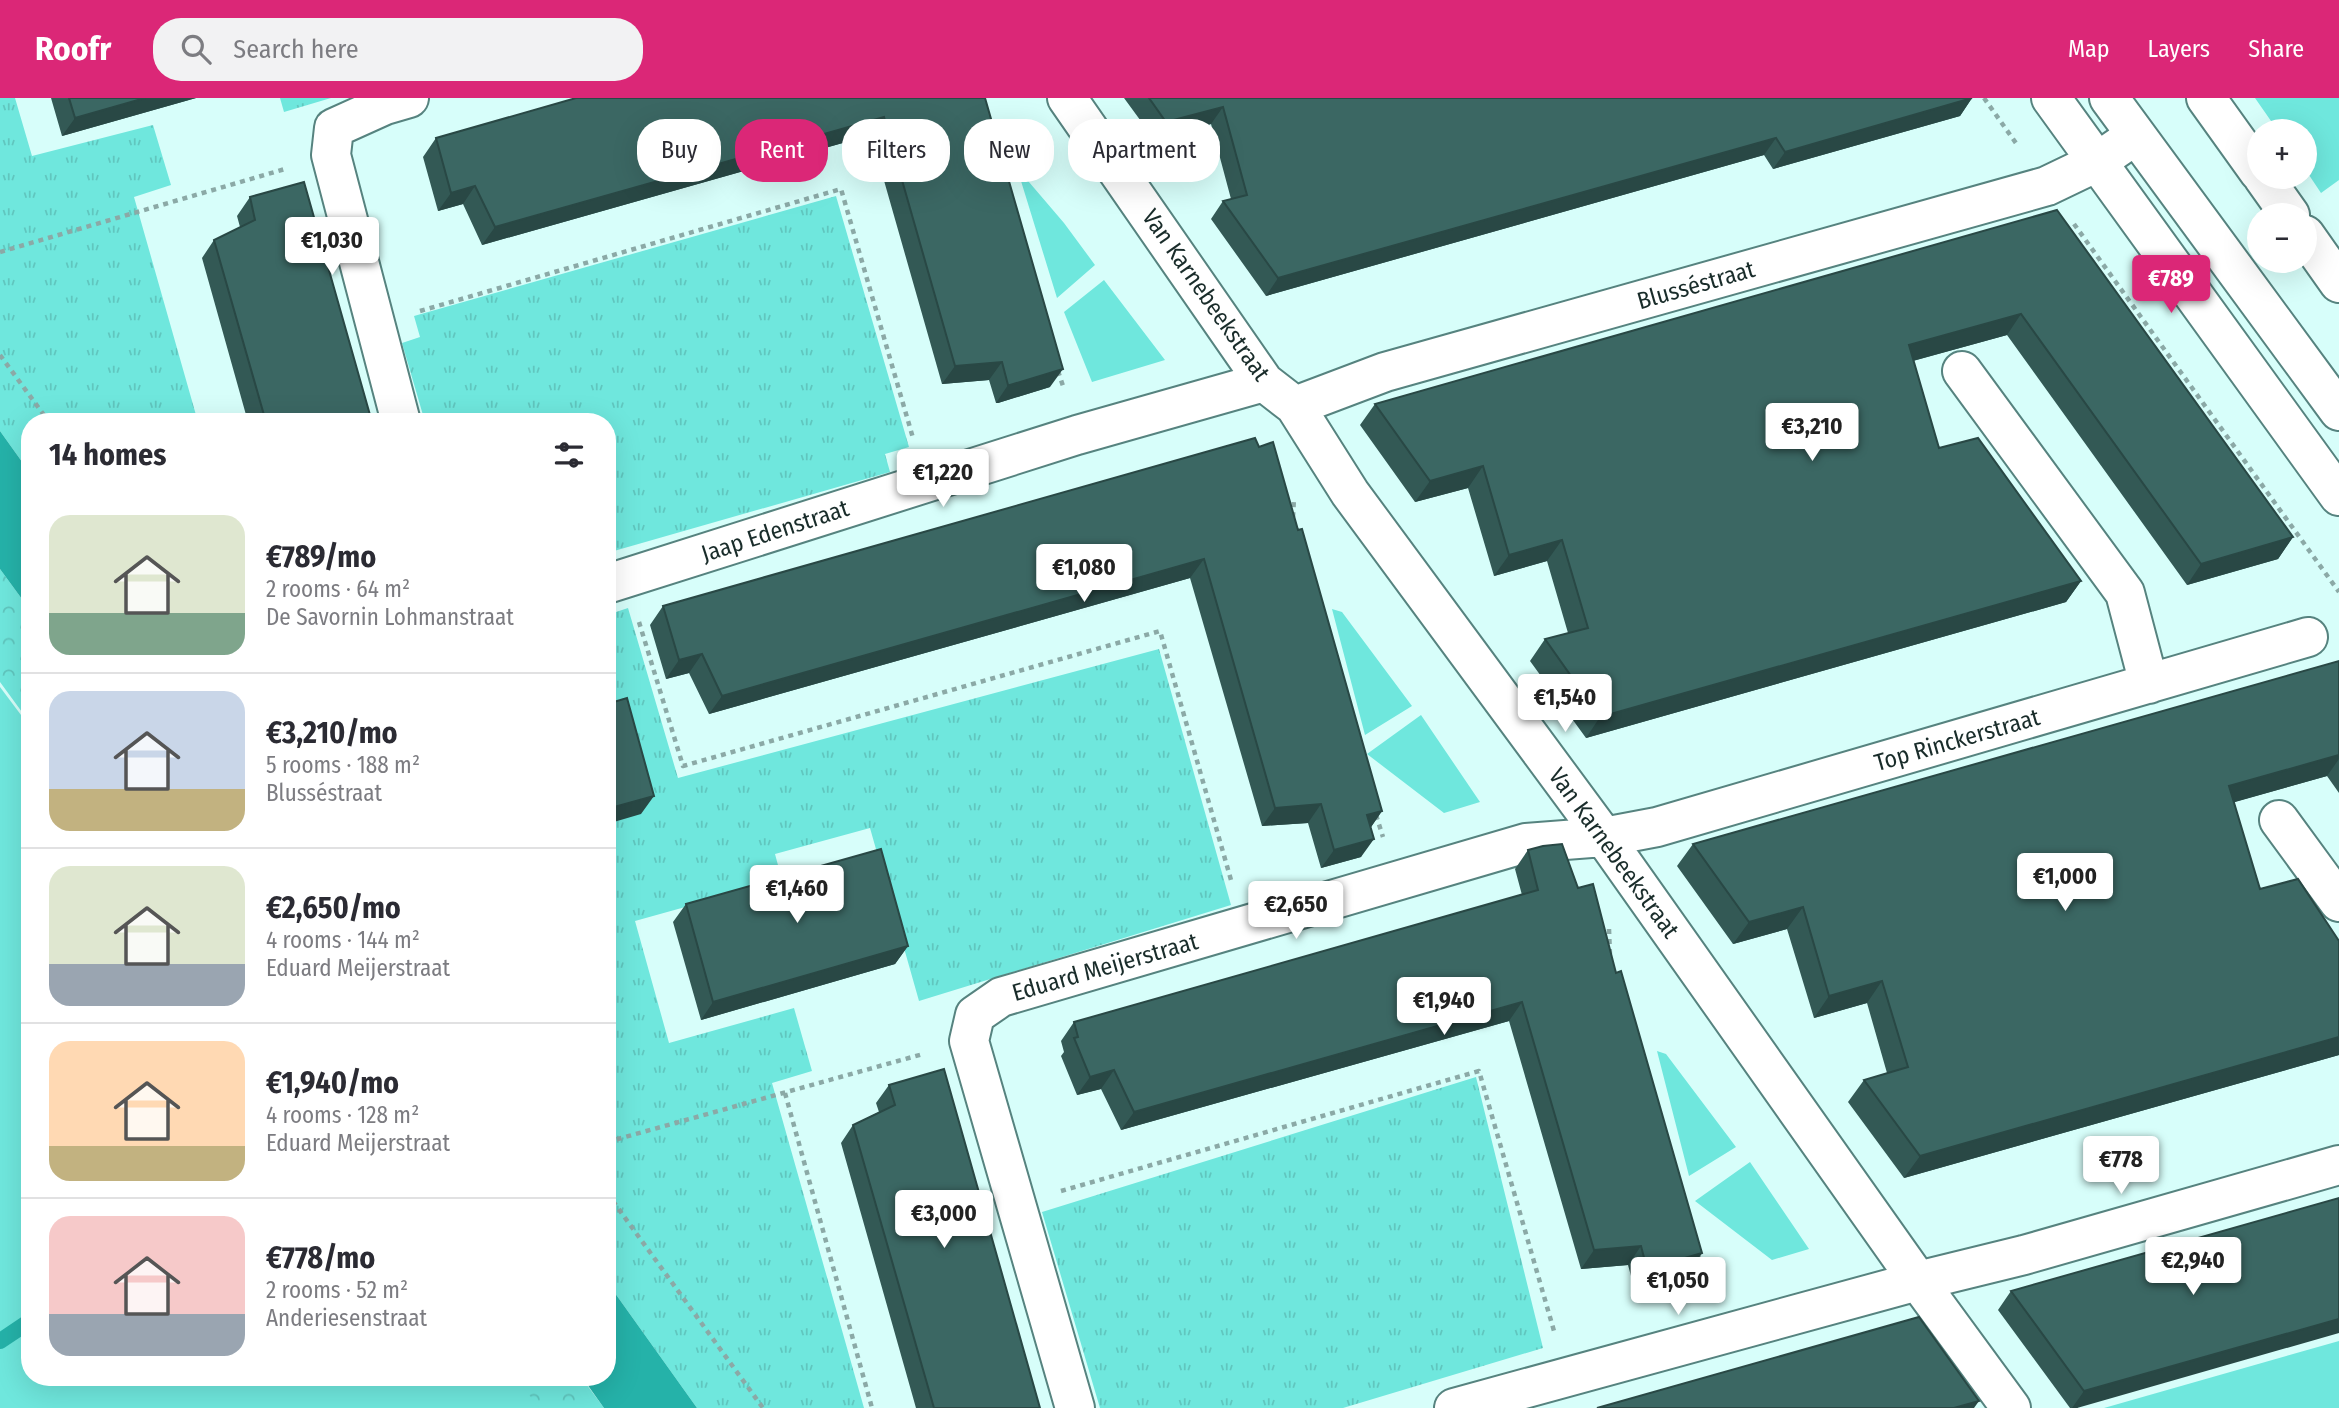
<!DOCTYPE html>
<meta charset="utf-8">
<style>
:root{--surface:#fff;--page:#f2f2f3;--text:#2b2b33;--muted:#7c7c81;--line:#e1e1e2;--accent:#db2777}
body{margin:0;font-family:"Fira Sans Condensed",sans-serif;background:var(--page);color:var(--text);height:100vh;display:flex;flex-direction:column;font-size:26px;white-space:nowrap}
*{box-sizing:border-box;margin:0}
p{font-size:23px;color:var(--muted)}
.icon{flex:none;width:38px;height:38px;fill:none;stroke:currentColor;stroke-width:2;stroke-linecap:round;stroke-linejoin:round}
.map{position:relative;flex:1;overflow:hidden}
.panel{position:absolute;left:21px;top:315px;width:595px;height:973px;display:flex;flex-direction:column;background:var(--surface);border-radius:28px;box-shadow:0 7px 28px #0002}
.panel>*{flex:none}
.banner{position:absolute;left:637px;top:21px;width:665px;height:63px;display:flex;gap:14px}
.tools{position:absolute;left:2247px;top:21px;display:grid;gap:14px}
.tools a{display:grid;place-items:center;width:70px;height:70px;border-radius:50%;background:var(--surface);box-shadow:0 7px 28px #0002;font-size:35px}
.price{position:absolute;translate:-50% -60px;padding:0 16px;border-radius:7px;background:#fff;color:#222;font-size:23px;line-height:46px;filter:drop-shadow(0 2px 4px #0008)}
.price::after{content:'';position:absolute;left:50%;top:42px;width:21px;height:16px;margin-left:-10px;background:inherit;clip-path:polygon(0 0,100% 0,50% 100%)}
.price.current{background:var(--accent);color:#fff}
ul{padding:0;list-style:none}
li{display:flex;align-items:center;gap:21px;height:175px;padding:0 28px}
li+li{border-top:2px solid var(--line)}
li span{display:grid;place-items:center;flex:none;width:196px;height:140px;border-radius:21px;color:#555}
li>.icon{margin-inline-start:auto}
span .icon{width:84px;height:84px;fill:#fffc;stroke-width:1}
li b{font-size:30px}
h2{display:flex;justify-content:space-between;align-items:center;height:84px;padding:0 28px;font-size:30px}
.tag{padding:0 24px;border-radius:28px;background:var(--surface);box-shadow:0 7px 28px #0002;font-size:24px;line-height:63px}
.tag.current{background:var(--accent);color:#fff}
header{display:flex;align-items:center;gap:42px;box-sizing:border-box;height:98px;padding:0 35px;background:var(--accent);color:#fff}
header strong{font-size:33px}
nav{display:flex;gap:38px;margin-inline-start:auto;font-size:24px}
.search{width:490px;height:63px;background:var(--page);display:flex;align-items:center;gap:18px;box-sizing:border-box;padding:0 24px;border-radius:28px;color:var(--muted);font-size:26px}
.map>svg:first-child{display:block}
</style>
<header>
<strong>Roofr</strong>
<div class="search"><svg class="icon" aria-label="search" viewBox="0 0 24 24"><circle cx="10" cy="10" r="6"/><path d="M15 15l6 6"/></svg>Search here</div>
<nav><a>Map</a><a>Layers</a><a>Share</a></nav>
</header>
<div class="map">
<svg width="2339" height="1310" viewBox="0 0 2339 1310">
<defs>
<pattern id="grass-tufts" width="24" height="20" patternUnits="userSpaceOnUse" patternTransform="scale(1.75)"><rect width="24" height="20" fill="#6fe7dd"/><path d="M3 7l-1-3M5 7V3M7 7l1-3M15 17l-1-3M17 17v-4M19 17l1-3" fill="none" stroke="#60c6be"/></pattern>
<pattern id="forest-crowns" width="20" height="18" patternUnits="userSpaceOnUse" patternTransform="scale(1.75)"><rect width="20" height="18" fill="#6fe7dd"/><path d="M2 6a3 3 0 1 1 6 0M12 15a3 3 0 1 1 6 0" fill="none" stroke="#60c6be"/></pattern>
</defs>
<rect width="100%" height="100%" fill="#d7fefa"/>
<path fill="url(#grass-tufts)" d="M0,0H15L32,58L153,27L171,87L134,99L198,324H30V375L0,333Z
M280,0H331L284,14Z
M836,98L909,349L885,356L890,374L607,455V324H425L402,245L420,239L414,218Z
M628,510L678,680L1159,551L1231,807L919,903L870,730L775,756L782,782L635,823L669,945L794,910L812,973L772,985L864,1310H697L607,1184V517Z
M1476,979L1543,1250L1343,1310H1100L1042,1114Z"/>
<path fill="url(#forest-crowns)" d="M0,471L30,512V625L0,584Z
M501,1279H581L604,1310H524Z"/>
<path fill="#6fe7dd" d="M2255,0H2339V82L2321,95L2305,71V33H2278Z
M1017,70L1064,125L1095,167L1057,200Z
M1104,182L1165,262L1092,284L1064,214Z
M1332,511L1342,514L1412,608L1365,637Z
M0,589L30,629V1279H516L539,1310H0Z
M1421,617L1480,704L1444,715L1367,656Z
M1657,953L1666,956L1736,1049L1689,1078Z
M1750,1064L1809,1151L1772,1162L1695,1103Z
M2339,1243V1310H2104Z"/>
<path fill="#25b2a9" d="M0,333L30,375V512L0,471Z
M607,1184L697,1310H604L582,1279H607Z"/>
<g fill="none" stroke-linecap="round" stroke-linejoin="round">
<path stroke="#25b2a9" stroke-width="16" d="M0,1243L30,1223"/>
<g stroke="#56837f" stroke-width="42">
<path id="minor" d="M1067,0L1264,284L1295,308L1350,395L1604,739L1918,1183L2011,1310
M2051,0L2339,398
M2109,0L2339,313
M2206,0L2259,74
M2263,79L2290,117
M2305,137L2339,185
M1962,273L2125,495L2149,586
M1295,308L1385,274L2047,88L2097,64L2136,37
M401,324L331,57L334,30L385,7L409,0
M607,486L1077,337L1264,284
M2279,722L2339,804
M1075,1310L969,943L975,917L1001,899L1526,745L1604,739L1657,729L2308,539
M1454,1310L1918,1183L2024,1157L2339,1067"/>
</g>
<path stroke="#8ba9a6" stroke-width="4.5" stroke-dasharray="5 5" stroke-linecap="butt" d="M1984,0L2018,48
M2074,126L2339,494
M0,154L285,71
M420,213L841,91L913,340
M0,257L49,324
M1058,273L1064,291
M1293,419L1294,400
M639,524L683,668L1160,533L1231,782
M1376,717L1383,739
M1609,831L1610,857
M785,995L872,1310
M607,1044L923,956
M1061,1093L1479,973L1554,1233
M607,1095L763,1310
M1698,1157L1708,1193"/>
<use href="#minor" stroke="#fff" stroke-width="38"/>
</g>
<path fill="#335955" d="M51,0H196L62,38Z
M985,0L1050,289L998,305H996L989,282L942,286L871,37L482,147L463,106L438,113L423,59L436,40Z
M1124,0H1972L1960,18L1773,71L1764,57L1266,198L1211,121L1223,103L1231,101L1211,26L1154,41Z
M250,99L372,324H248L202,160L214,142L240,129L237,118Z
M2057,112L2293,439L2278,461L2187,487L2007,237L1913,263L1939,350L2081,483L2066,504L1586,640L1530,563L1545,541L1568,535L1547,463L1494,478L1468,390L1415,404L1360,327L1375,306Z
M1298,432L1382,713L1371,729L1361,759L1321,770L1308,725L1262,728L1190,480L709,616L689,575L666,581L650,527L663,508Z
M2339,563V695L2327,678L2234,704L2260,791L2339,843V957L1904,1080L1848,1004L1864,982L1887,975L1867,905L1814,920L1787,831L1733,846L1677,768L1693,746Z
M1528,752L1578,790L1616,875L1702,1155L1689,1174L1634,1189L1628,1167L1581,1171L1509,923L1121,1032L1101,991L1077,997L1061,958L1064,954L1061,943L1074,924L1522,797L1515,771Z
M686,806L908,848L895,866L701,922L673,824Z
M889,987L1040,1310H916L841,1045L853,1027L879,1014L876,1005Z
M2339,1100L2077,1310H2070L1998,1212L2011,1193Z"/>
<path fill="#294845" d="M145,0H196L62,38L75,20Z
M1972,0L1960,18L1773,71L1785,54Z
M1223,9L1211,26L1154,41L1166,24Z
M884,19L871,37L482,147L495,129Z
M1776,40L1764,57L1266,198L1278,180Z
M475,88L463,106L438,113L451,95Z
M2021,216L2007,237L1894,268L1909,247Z
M1002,264L989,282L942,286L955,268Z
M1063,271L1050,289L998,305H996L1008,287Z
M1483,368L1468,390L1415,404L1430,383Z
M2293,439L2278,461L2187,487L2201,466Z
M1562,442L1547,463L1494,478L1509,457Z
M1204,461L1190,480L709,616L722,598Z
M2081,483L2066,504L1586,640L1600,619Z
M702,556L689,575L666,581L679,562Z
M2339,657V661L2327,678L2214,710L2229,688Z
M654,698L641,716L607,726V711Z
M1321,706L1308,725L1262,728L1275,710Z
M1382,713L1369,732L1367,717Z
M1374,741L1361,759L1321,770L1334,752Z
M1803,809L1787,831L1733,846L1749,824Z
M908,848L895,866L701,922L713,904Z
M1882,883L1867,905L1814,920L1829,898Z
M1522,904L1509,923L1121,1032L1134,1014Z
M2339,939V957L1904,1080L1920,1058Z
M1114,972L1101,991L1077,997L1090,979Z
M1641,1148L1628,1167L1581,1171L1594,1152Z
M1702,1155L1689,1174L1634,1189L1647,1171Z
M2339,1221V1235L2077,1310H2072L2084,1293Z
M1979,1303L1974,1310H1954Z"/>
<path fill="#3b6763" stroke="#294845" stroke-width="2" d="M69,0H145L75,20Z
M576,0H985L1063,271L1010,287H1008L1002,264L955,268L884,19L495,129L475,88L451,95L436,40Z
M1149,0H1972L1785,54L1776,40L1278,180L1223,103L1247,97L1223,9L1166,24Z
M304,84L372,324H266L214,142L255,122L250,99Z
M2057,112L2293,439L2201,466L2021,216L1909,247L1939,350L1978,340L2081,483L1600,619L1545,541L1588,530L1562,442L1509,457L1483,368L1430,383L1375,306Z
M1255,340L1259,349L1273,344L1298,432L1302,431L1382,713L1367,717L1374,741L1334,752L1321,706L1275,710L1204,461L722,598L702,556L679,562L663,508Z
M2339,563V657L2229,688L2260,791L2298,781L2339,843V939L1920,1058L1864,982L1908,969L1882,883L1829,898L1803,809L1749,824L1693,746Z
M627,600L654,698L607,711V606Z
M1562,746L1578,790L1593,786L1616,875L1621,873L1702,1155L1647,1171L1641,1148L1594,1152L1522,904L1134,1014L1114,972L1090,979L1074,940L1078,939L1074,924L1538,792L1528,752L1543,748Z
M881,751L908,848L713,904L686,806Z
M944,971L1040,1310H934L853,1027L895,1007L889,987Z
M2339,1100V1221L2084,1293L2011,1193Z
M1919,1219L1979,1303L1954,1310H1597Z"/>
<g text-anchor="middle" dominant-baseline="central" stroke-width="7" stroke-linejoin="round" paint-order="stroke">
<g font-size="24" fill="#192c2a" stroke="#fff">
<text transform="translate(1696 187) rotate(-16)">Blusséstraat</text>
<text transform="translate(1206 197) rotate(55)">Van Karnebeekstraat</text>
<text transform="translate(775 433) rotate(-18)">Jaap Edenstraat</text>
<text transform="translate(1957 642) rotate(-16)">Top Rinckerstraat</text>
<text transform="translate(1614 755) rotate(54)">Van Karnebeekstraat</text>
<text transform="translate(1105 869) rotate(-16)">Eduard Meijerstraat</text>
</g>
</g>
</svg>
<div class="tools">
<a>+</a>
<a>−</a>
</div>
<b class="price" style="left:332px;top:179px">€1,030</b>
<b class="price current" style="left:2171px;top:217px">€789</b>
<b class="price" style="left:1812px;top:365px">€3,210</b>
<b class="price" style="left:943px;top:411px">€1,220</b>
<b class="price" style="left:1084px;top:506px">€1,080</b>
<b class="price" style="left:1565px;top:636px">€1,540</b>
<b class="price" style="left:2065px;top:815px">€1,000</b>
<b class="price" style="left:797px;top:827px">€1,460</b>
<b class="price" style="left:1296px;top:843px">€2,650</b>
<b class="price" style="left:1444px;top:939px">€1,940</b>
<b class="price" style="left:2121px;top:1098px">€778</b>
<b class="price" style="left:944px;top:1152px">€3,000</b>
<b class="price" style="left:2193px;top:1199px">€2,940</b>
<b class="price" style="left:1678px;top:1219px">€1,050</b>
<div class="banner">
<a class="tag">Buy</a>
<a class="tag current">Rent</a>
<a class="tag">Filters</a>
<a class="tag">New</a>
<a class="tag">Apartment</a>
</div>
<section class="panel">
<h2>14 homes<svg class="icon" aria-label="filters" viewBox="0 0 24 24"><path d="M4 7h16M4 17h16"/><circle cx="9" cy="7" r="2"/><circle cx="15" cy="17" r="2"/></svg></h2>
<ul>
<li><span style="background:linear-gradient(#dfe7d0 70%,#7fa58c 0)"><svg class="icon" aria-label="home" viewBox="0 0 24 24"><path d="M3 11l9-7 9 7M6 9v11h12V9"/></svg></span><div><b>€789/mo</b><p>2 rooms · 64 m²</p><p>De Savornin Lohmanstraat</p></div></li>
<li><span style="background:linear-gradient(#c9d6e8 70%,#c2b280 0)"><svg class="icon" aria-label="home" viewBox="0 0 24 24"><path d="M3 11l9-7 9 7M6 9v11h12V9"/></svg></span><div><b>€3,210/mo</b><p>5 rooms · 188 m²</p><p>Blusséstraat</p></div></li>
<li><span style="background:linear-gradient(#dfe7d0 70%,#9aa5b1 0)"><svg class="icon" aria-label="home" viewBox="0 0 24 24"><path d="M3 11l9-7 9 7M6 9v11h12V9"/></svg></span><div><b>€2,650/mo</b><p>4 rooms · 144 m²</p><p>Eduard Meijerstraat</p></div></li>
<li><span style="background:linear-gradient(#ffd9b3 75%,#c2b280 0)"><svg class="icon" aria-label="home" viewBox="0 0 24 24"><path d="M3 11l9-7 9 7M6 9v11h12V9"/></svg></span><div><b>€1,940/mo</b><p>4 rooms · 128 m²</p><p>Eduard Meijerstraat</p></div></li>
<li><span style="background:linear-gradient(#f6c9c9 70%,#9aa5b1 0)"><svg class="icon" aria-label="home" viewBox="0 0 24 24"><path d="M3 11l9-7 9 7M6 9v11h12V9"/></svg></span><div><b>€778/mo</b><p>2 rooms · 52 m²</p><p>Anderiesenstraat</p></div></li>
</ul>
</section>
</div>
